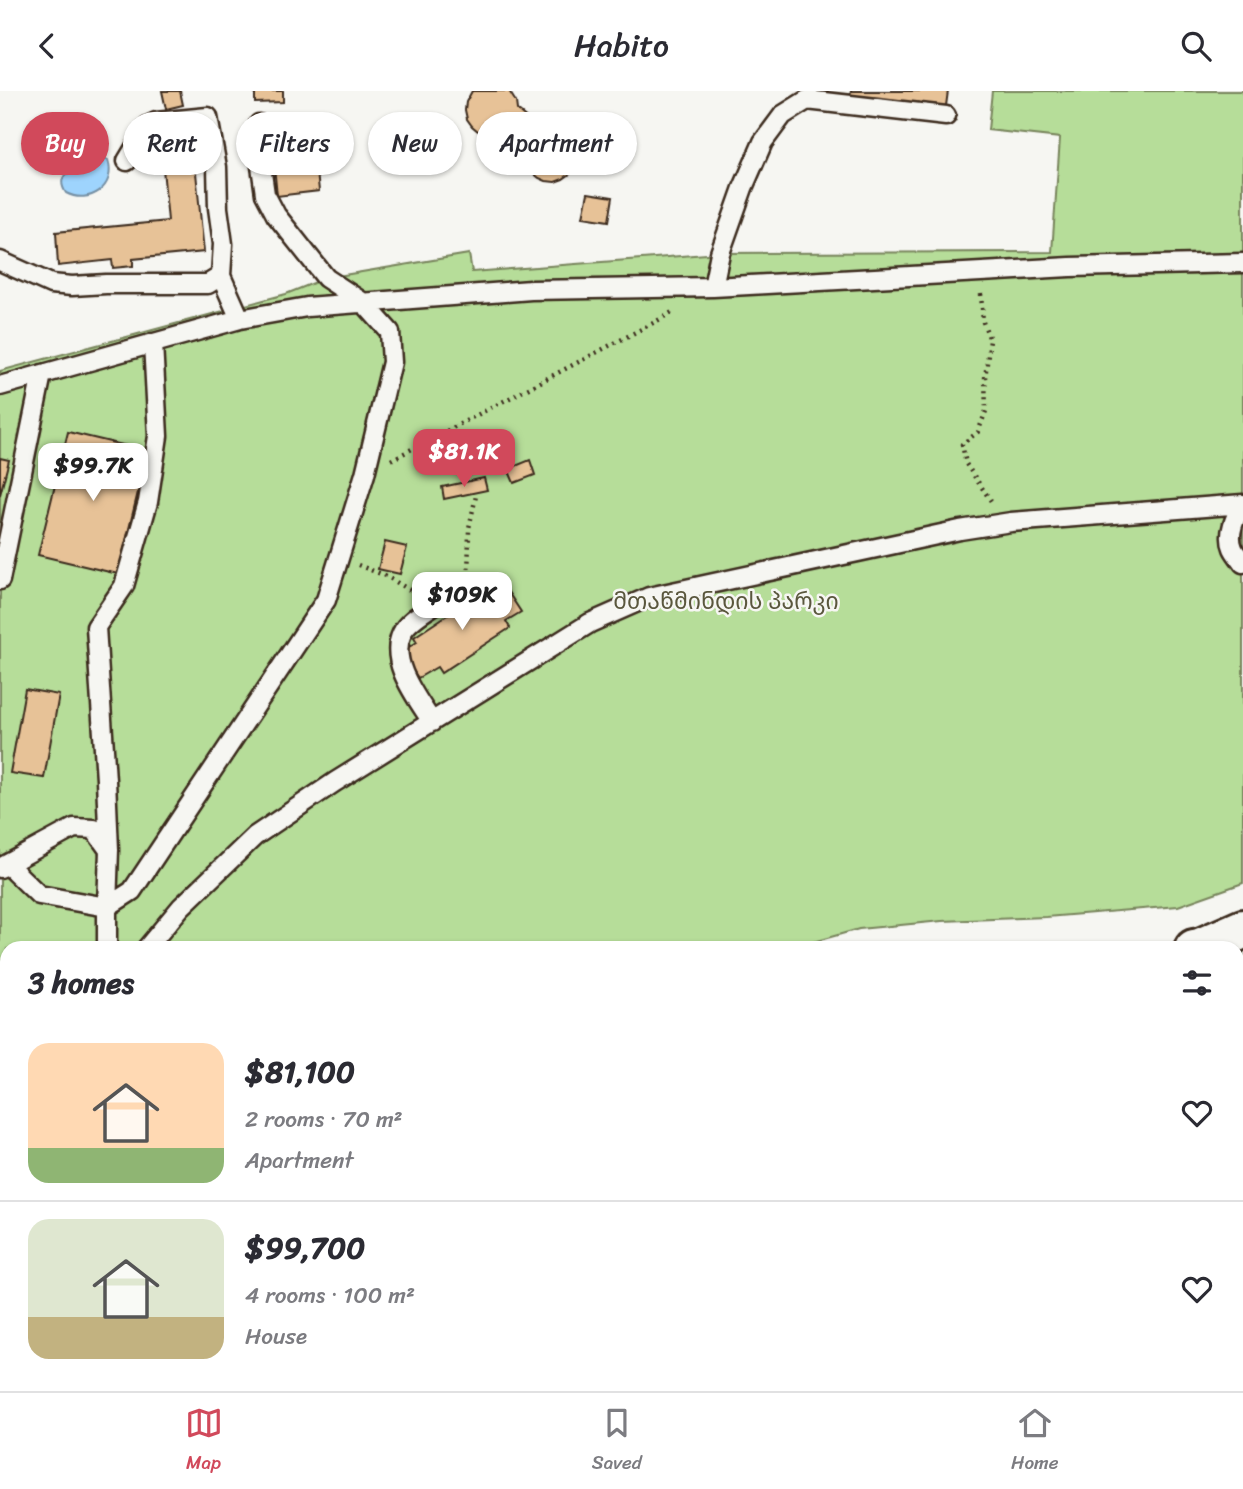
<!DOCTYPE html>
<meta charset="utf-8">
<style>
:root{--surface:#fff;--page:#f2f2f3;--text:#2b2b33;--muted:#7c7c81;--line:#e1e1e2;--accent:#d1495b}
body{margin:0;font-family:Sriracha,"Noto Sans Georgian",sans-serif;background:var(--page);color:var(--text);height:100vh;display:flex;flex-direction:column;font-size:26px;white-space:nowrap}
*{box-sizing:border-box;margin:0}
p{font-size:23px;color:var(--muted)}
.icon{flex:none;width:38px;height:38px;fill:none;stroke:currentColor;stroke-width:2;stroke-linecap:round;stroke-linejoin:round}
.map{position:relative;flex:1;overflow:hidden}
.details{position:absolute;left:0px;top:850px;width:1244px;height:450px;display:flex;flex-direction:column;background:var(--surface);border-radius:21px 21px 0 0;box-shadow:0 2px 5px #0004}
.details>*{flex:none}
.top-card{position:absolute;left:21px;top:21px;width:700px;height:63px;display:flex;gap:14px}
.price{position:absolute;translate:-50% -60px;padding:0 16px;border-radius:14px;background:#fff;color:#222;font-size:23px;line-height:46px;filter:drop-shadow(0 2px 4px #0008)}
.price::after{content:'';position:absolute;left:50%;top:42px;width:21px;height:16px;margin-left:-10px;background:inherit;clip-path:polygon(0 0,100% 0,50% 100%)}
.price.active{background:var(--accent);color:#fff}
ul{padding:0;list-style:none}
li{display:flex;align-items:center;gap:21px;height:175px;padding:0 28px}
li+li{border-top:2px solid var(--line)}
li span{display:grid;place-items:center;flex:none;width:196px;height:140px;border-radius:21px;color:#555}
li>.icon{margin-inline-start:auto}
span .icon{width:84px;height:84px;fill:#fffc;stroke-width:1}
li b{font-size:30px}
h2{display:flex;justify-content:space-between;align-items:center;height:84px;padding:0 28px;font-size:30px}
.pill{padding:0 24px;border-radius:32px;background:var(--surface);box-shadow:0 2px 5px #0004;font-size:24px;line-height:63px}
.pill.active{background:var(--accent);color:#fff}
header{display:flex;justify-content:space-between;align-items:center;height:91px;padding:0 28px;background:var(--surface);font-size:32px;font-weight:600}
.dock{display:flex;justify-content:space-around;align-items:center;height:98px;border-top:2px solid var(--line);background:var(--surface);font-size:19px;color:var(--muted)}
.dock a{display:grid;justify-items:center;gap:4px}
.dock .active{color:var(--accent)}
.map>svg:first-child{display:block}
</style>
<header><svg class="icon" aria-label="back" viewBox="0 0 24 24"><path d="M15 5l-7 7 7 7"/></svg>Habito<svg class="icon" aria-label="search" viewBox="0 0 24 24"><circle cx="10" cy="10" r="6"/><path d="M15 15l6 6"/></svg></header>
<div class="map">
<svg width="1243" height="1300" viewBox="0 0 1243 1300">
<rect width="100%" height="100%" fill="#f6f6f2"/>
<filter id="ink" filterUnits="userSpaceOnUse"><feTurbulence type="fractalNoise" baseFrequency=".0143" numOctaves="2"/><feDisplacementMap in="SourceGraphic" scale="14" xChannelSelector="R" yChannelSelector="G"/><feConvolveMatrix kernelMatrix="1 2 1 2 8 2 1 2 1" color-interpolation-filters="sRGB"/></filter>
<g filter="url(#ink)">
<path fill="#b6dd99" stroke="#78845c" stroke-width="2" d="M992,0H1243V792L1178,815L1046,826L942,830L859,838L792,857L7,858V1293H480V1300H0V280L286,203L326,187L469,163L472,181L720,162L1052,161L1060,47L988,39Z
M1243,847V1300H523L524,1293H1237V858Z"/>
<path fill="#9ed4fd" stroke="#7690a4" stroke-width="2" d="M98,66L108,69C117,96 89,114 66,102C62,96 60,89 66,83C73,82 81,82 87,77C91,73 94,69 98,66Z"/>
<g fill="none" stroke-linecap="round" stroke-linejoin="round">
<path stroke="#7690a4" stroke-width="9" d="M867,1293L884,1300"/>
</g>
<path fill="#e7c297" stroke="#3b2a1e" stroke-width="2" d="M162,0H180L183,14L166,18Z
M243,0H283V11L255,12V1H243Z
M472,0H509L516,11L517,19L544,41L562,42L569,46L574,53L577,60V69L575,77L570,83L563,88L555,91L546,90L539,87L532,81L528,74L527,66L528,56L507,37L495,43H487L478,40L472,35L467,28L465,19L466,11Z
M851,0H948L946,15L850,5Z
M323,31L326,51L297,55L295,35Z
M192,42L204,161L133,168V175L113,177L112,169L58,175L56,141L168,130L160,46Z
M315,61L319,100L277,105L273,65Z
M588,102L613,106L609,130L583,126Z
M68,341L148,360L118,483L38,464Z
M0,367L9,369L0,404Z
M530,369L535,384L514,392L508,378Z
M484,387L487,399L444,408L442,396Z
M385,451L407,456L400,483L378,478Z
M504,495L521,521L506,530L510,537L441,582L437,576L418,587L401,561L417,551L414,546L485,499L489,504Z
M25,598L59,604L44,687L10,682Z"/>
<g fill="none" stroke-linecap="round" stroke-linejoin="round">
<g stroke="#3b2a1e" stroke-width="23">
<path id="lane" d="M0,170L51,193L72,195L106,193H208L221,185L223,153L218,117L217,76L208,26L156,31L148,35L127,70
M221,185L240,228
M713,196L720,162L743,97L763,51L783,24L807,9L946,25
M0,295L240,228L307,216L531,199L713,196L1070,176L1243,172
M1243,414C1235,425 1227,443 1233,457C1235,462 1240,467 1243,472
M0,489L42,283
M432,631C417,607 388,571 402,542C407,530 424,521 434,514
M109,759L106,689L96,536L124,495L148,411L158,345L153,252
M0,777L74,737L94,738L109,759L107,816L39,804L8,774
M107,858V816L132,800L326,509L365,383L392,271L390,241L364,212L326,187L276,124L265,103L261,75L259,33
M146,858L181,816L255,745L335,691L590,532L649,506L960,439L1011,431L1243,413
M100,1300V1293"/>
</g>
<g stroke="#3b2a1e" stroke-width="44">
<path id="secondary" d="M1194,858L1200,857L1243,838
M502,1300V1293"/>
</g>
<path stroke="#3b2a1e" stroke-width="4.5" stroke-dasharray="2 5" stroke-linecap="butt" d="M981,203L983,231L990,249L985,287L986,320L978,341L962,353L966,373L993,413
M391,369L655,231L674,220
M358,474L386,485L413,501
M454,504L468,497L469,437L476,405"/>
<use href="#lane" stroke="#f6f6f2" stroke-width="18"/>
<use href="#secondary" stroke="#f6f6f2" stroke-width="38"/>
</g>
</g>
<g text-anchor="middle" dominant-baseline="central" stroke-width="5" stroke-linejoin="round" paint-order="stroke">
<g font-size="23" fill="#5a573d" stroke="#f6f6f2">
<text x="726" y="510">მთაწმინდის პარკი</text>
</g>
</g>
</svg>
<b class="price active" style="left:464px;top:398px">$81.1K</b>
<b class="price" style="left:93px;top:412px">$99.7K</b>
<b class="price" style="left:462px;top:541px">$109K</b>
<div class="top-card">
<a class="pill active">Buy</a>
<a class="pill">Rent</a>
<a class="pill">Filters</a>
<a class="pill">New</a>
<a class="pill">Apartment</a>
</div>
<section class="details">
<h2>3 homes<svg class="icon" aria-label="filters" viewBox="0 0 24 24"><path d="M4 7h16M4 17h16"/><circle cx="9" cy="7" r="2"/><circle cx="15" cy="17" r="2"/></svg></h2>
<ul>
<li><span style="background:linear-gradient(#ffd9b3 75%,#8fb573 0)"><svg class="icon" aria-label="home" viewBox="0 0 24 24"><path d="M3 11l9-7 9 7M6 9v11h12V9"/></svg></span><div><b>$81,100</b><p>2 rooms · 70 m²</p><p>Apartment</p></div><svg class="icon" aria-label="heart" viewBox="0 0 24 24"><path d="M12 20l-8-8c-3-5 5-10 8-4 3-6 11-1 8 4z"/></svg></li>
<li><span style="background:linear-gradient(#dfe7d0 70%,#c2b280 0)"><svg class="icon" aria-label="home" viewBox="0 0 24 24"><path d="M3 11l9-7 9 7M6 9v11h12V9"/></svg></span><div><b>$99,700</b><p>4 rooms · 100 m²</p><p>House</p></div><svg class="icon" aria-label="heart" viewBox="0 0 24 24"><path d="M12 20l-8-8c-3-5 5-10 8-4 3-6 11-1 8 4z"/></svg></li>
</ul>
</section>
</div>
<nav class="dock">
<a class="active"><svg class="icon" aria-label="map" viewBox="0 0 24 24"><path d="M3 6l6-2 6 2 6-2v14l-6 2-6-2-6 2zM9 4v14M15 6v14"/></svg>Map</a>
<a><svg class="icon" aria-label="saved" viewBox="0 0 24 24"><path d="M7 4h10v16l-5-4-5 4z"/></svg>Saved</a>
<a><svg class="icon" aria-label="home" viewBox="0 0 24 24"><path d="M3 11l9-7 9 7M6 9v11h12V9"/></svg>Home</a>
</nav>
